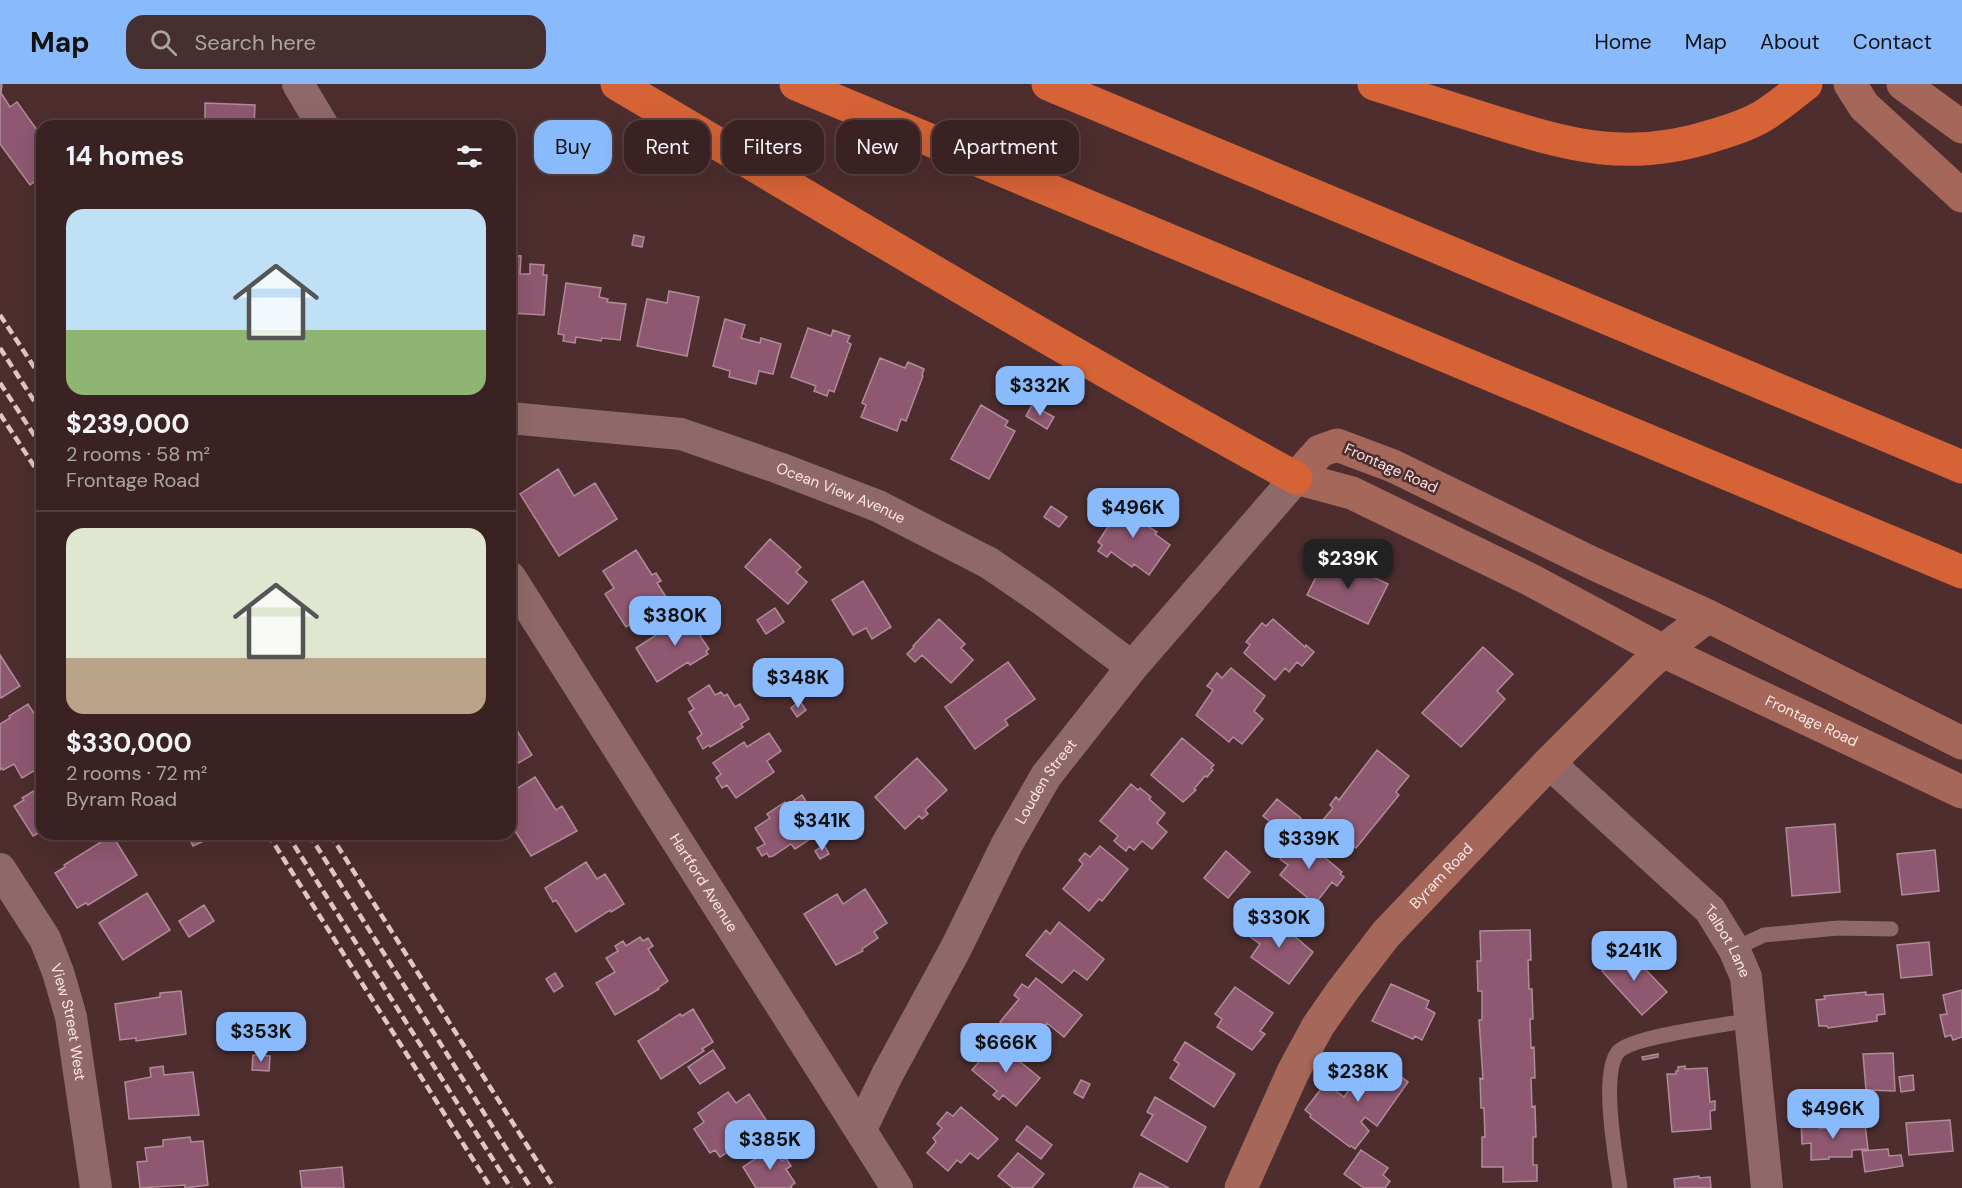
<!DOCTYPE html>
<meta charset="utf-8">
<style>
:root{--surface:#3a2222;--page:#452f2f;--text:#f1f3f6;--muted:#aba4a5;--line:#543f40;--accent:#89bafc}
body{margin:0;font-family:"DM Sans",sans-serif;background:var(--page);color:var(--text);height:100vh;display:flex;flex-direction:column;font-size:22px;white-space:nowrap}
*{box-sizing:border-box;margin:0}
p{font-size:20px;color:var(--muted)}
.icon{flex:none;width:33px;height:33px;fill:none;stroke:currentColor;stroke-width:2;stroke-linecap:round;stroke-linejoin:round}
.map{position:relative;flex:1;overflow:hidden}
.details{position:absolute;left:36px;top:36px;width:480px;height:720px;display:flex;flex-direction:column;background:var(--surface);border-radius:18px;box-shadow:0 6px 24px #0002,0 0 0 2px var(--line)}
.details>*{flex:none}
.banner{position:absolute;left:534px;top:36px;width:570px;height:54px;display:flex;gap:12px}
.price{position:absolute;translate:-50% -51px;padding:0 14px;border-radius:12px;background:var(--accent);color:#111;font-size:20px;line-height:39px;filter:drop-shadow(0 2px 3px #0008)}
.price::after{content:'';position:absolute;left:50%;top:36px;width:18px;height:14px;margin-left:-9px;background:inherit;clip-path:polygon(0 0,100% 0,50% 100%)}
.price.current{background:#222;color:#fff}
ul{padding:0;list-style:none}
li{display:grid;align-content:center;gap:12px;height:318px;padding:0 30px}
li+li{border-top:2px solid var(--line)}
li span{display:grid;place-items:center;height:186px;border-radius:18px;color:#555}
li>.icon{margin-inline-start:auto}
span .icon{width:108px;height:108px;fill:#fffc;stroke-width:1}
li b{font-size:26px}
h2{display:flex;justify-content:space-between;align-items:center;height:72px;padding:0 30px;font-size:26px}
.tag{padding:0 21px;border-radius:18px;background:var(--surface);box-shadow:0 6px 24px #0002,0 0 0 2px var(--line);font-size:21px;line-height:54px}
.tag.current{background:var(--accent);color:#111}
header{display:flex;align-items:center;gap:36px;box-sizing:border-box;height:84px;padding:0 30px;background:var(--accent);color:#111}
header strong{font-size:28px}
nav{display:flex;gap:33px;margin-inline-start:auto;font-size:21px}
.search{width:420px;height:54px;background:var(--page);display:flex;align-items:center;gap:15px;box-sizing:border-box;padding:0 21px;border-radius:18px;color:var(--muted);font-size:22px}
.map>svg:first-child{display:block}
</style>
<header>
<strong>Map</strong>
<div class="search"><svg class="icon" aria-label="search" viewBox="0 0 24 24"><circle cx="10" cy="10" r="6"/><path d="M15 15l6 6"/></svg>Search here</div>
<nav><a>Home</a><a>Map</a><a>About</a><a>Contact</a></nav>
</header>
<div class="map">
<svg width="1962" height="1104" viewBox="0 0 1962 1104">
<rect width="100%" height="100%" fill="#4d2d2e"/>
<path fill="#8e5870" stroke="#b08b9a" stroke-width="1.5" d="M0,0H2L1,9L10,23L17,18L42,53V92L30,101L0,60Z
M205,19L255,21L254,42H205Z
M634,151L644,153L642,163L632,161Z
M510,171L521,172L520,190H530V180L544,181L543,191H547L544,231L510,229Z
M566,199L601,204L599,213L608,215L607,218L626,220L620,256L602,254L601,257L576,253L575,259L563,257L564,251L558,250Z
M669,207L699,213L687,272L637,262L647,215L667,219Z
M725,235L745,241L741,254L760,259L761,254L781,260L773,290L759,287L756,300L729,293L730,287L713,282Z
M808,244L831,252L833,246L850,252L847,258L851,260L834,308L829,306L827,312L814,307L816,302L791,293Z
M880,274L905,284L908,278L924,285L922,291L923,292L906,337L901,335L897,347L861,333L866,321L862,319Z
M981,321L1008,337L1005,342L1015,347L989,395L951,375Z
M1032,321L1054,333L1047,345L1026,332Z
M558,385L574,412L595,399L617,435L559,472L520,410Z
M1126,415L1155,435L1149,443L1157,448L1155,450L1170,461L1149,491L1134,480L1132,483L1111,468L1107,473L1098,467L1102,461L1098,458Z
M1051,422L1067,433L1059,443L1044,433Z
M770,455L801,483L796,488L807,498L788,520L745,483Z
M636,466L652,491L656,489L661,497L657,499L668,516L626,543L605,510L614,504L603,487Z
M1327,471L1388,500L1368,540L1307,511Z
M863,497L891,543L872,555L866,544L853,551L832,516Z
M775,524L784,538L766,550L757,536Z
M697,528L709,546L700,552L709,565L706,567L708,570L690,581L688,578L657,598L636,564L687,531L688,534Z
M939,535L965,560L961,564L973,576L951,599L922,571L915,578L907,570L914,563L913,562Z
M1273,535L1305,563L1306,561L1314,568L1302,582L1297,578L1289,588L1285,584L1275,596L1244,569L1250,561L1246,558L1262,539L1266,542Z
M1483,563L1513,590L1497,607L1505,615L1461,663L1422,629Z
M0,571L20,602L1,614L0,613Z
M1008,578L1035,615L1005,636L1008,641L975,665L945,623Z
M1231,584L1265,612L1254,627L1263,635L1242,660L1233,653L1229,658L1196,631L1213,606L1207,602L1217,589L1222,594Z
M709,601L715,611L721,608L724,612L727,610L735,623L740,620L749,635L741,640L743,643L710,663L709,661L703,665L697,654L702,650L689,628L694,625L688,615Z
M800,617L806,626L797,633L791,624Z
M28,620L42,642V682L22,694L14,680L3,686L2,684L0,686V640L10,634L9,632Z
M510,639L513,640L532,671L510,684Z
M769,649L781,667L767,677L774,688L736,714L727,701L722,704L716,694L721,690L713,679L744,658L747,663Z
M1182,654L1214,681L1211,684L1213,686L1207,693L1205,692L1194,705L1196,706L1183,718L1151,691Z
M1377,666L1409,692L1396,708L1399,711L1356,764L1322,737L1333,724L1330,721L1336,713L1339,716Z
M917,674L947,706L925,726L928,730L922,735L919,732L905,745L875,713Z
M535,693L556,726L562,722L577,747L531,772L510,739V709Z
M1131,700L1138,706L1140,704L1151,713L1149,715L1165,729L1157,739L1167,748L1152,765L1142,757L1134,766L1129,762L1126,767L1114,757L1118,752L1100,737Z
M42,702V747L33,752L14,722L24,716L22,714Z
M802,711L824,746L795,765L791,760L773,772L769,773L767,769L762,772L757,764L765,760L755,744L770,734L767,730L785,718L787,721Z
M1277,715L1301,734L1287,751L1263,732Z
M1835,740L1840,808L1792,812L1786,744Z
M187,750H198L202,758L193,762Z
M112,751L137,791L88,821L86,819L77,824L55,789L65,783L64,781Z
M1299,752L1342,788L1340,790L1344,793L1337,802L1332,798L1315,820L1280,791L1288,781L1280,775Z
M824,761L829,770L820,775L815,767Z
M1100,762L1128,785L1102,817L1099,815L1089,827L1063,805L1083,780L1079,776L1085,769L1090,773Z
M1935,766L1939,807L1902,811L1897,770Z
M1226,767L1250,788L1228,814L1204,794Z
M586,778L597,795L605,790L624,820L611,828L610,826L576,848L556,816L553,818L545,804Z
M865,805L887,839L874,848L878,854L862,865L863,867L836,881L804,830L837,810L843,820Z
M147,809L170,846L123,876L99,839Z
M204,821L214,837L189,853L179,837Z
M1272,832L1294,848L1292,850L1313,868L1289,900L1251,873L1260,860L1249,852L1261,836L1267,840Z
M1059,838L1104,875L1087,896L1074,886L1062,899L1026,871L1046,846L1050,850Z
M1530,846L1531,876H1528L1529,905H1532L1533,935H1530L1531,964L1534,963L1535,994H1531L1532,1023L1535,1022L1536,1053H1533V1081H1537V1097L1503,1098V1083H1482V1053H1485L1484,1024H1481L1480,994L1483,995L1479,936H1482V907H1478L1477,877H1481L1480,847Z
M640,853L643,857L648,854L653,862L648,865L668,897L658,904L659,905L615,931L596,899L615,888L606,874L618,867L615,862L623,857L626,862Z
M1929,858L1932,891L1901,894L1897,861Z
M1626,865L1667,908L1642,931L1602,887Z
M555,889L563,902L554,908L546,895Z
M1036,894L1082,931L1064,953L1047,939L1029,962L1000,938L1019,915L1014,911L1022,900L1028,904Z
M1391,900L1429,917L1426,924L1435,929L1422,956L1415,952L1413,955L1372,937Z
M1235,903L1273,929L1260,947L1265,950L1252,966L1217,943L1222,935L1215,930Z
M1962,906V953L1953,956L1951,951L1945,953L1940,931L1947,930L1943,911Z
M181,907L186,950L136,957V954L120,956L115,920L160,913V909Z
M1866,908V911L1883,910L1885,930L1877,931V937L1828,944L1827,942H1819L1816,916L1825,915L1824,912Z
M693,925L713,958L702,965L704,967L661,995L638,957L680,930L682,932Z
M996,958L1040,994L1016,1022L1003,1011L999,1016L993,1011L997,1007L972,986Z
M1185,958L1235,990L1214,1023L1170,994L1179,980L1174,976Z
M713,966L725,984L700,1000L688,983Z
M1893,969L1895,1007L1866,1006L1863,970Z
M1658,970V973L1643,976L1642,973Z
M253,971L270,972L269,987L252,986Z
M1374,972L1408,998L1377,1042L1365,1033L1361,1038L1369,1047L1355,1065L1351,1062L1350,1063L1310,1033L1311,1031L1305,1026L1324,1001L1331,1006L1332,1004L1344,1013Z
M163,982L164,991L193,988L199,1031L129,1035L125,998L151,993L150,984Z
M1685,982V985L1707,984L1710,1018L1715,1017V1026L1710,1027L1711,1045L1672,1048L1667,990H1676V987H1678V983Z
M1913,991L1914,1006L1901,1008L1899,993Z
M1081,996L1090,1000L1083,1014L1074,1009Z
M728,1008L736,1019L749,1010L770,1042L720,1073L715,1066L710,1069L694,1045L704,1038L698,1029Z
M1155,1013L1206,1043L1187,1078L1141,1051L1153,1031L1147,1028Z
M961,1023L998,1055L978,1075L970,1069L961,1079L957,1076L948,1087L927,1069L936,1058L933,1054L942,1044L937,1040L947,1028L953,1032Z
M1819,1035V1045L1865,1040L1868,1065L1852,1066V1073H1829V1075L1811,1076V1059L1802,1060L1801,1036Z
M1950,1036L1953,1067L1909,1071L1906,1039Z
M1027,1042L1052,1061L1041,1075L1016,1056Z
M190,1053L191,1058L203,1057L208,1101L185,1104V1101L140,1104L137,1078L147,1077L145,1064L163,1062V1056Z
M773,1063L782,1077L786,1074L791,1082L786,1085L795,1099L791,1102L792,1104H756L743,1083Z
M1888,1065L1889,1072L1901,1071L1903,1082L1865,1088L1862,1067Z
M1361,1066L1388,1084L1383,1091L1390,1097L1385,1104H1364L1344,1090Z
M1018,1069L1044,1090L1032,1104H1013L998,1092Z
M342,1083L344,1104H302L300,1087Z
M1140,1089L1169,1104H1133Z
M1699,1092V1094L1710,1093L1711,1104H1675L1674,1095Z"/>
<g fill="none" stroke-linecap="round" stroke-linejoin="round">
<path stroke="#8f696a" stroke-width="15" d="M1734,865L1764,851L1838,844L1891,845
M1620,1104C1616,1075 1600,990 1618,968C1632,952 1726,941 1752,936"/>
<g stroke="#8f696a" stroke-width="32">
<path d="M298,0L323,42"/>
<path id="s1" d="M510,334L681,350L779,384L878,422L989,479L1043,516L1132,583"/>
<path id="s2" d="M510,493L897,1104"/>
<path id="s3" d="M1549,679L1710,826L1734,865L1746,893L1767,1104"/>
<path id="s4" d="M0,785L45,855L58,888L71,933L96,1104"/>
<path id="s5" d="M861,1045L887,991L955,866L1007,760L1046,692L1132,583L1296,394"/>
</g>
<g stroke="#a4675a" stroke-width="33">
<path d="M1850,0L1864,22L1962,112"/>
<path d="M1903,0L1962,43"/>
<path id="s6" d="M1962,659L1708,532L1592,479L1393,382L1337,361L1320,367L1296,394L1352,409L1531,496L1663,567L1962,708"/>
<path id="s7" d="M1241,1104L1293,988L1318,942L1343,906L1386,850L1549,679L1643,585L1663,567L1708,532"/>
</g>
<path stroke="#d66336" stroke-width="33" d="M617,0C842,133 1067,269 1296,394
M796,0L1962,488
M1048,0L1962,383
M1374,0C1412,12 1450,24 1488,36C1571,62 1629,79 1715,51C1732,46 1751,40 1766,30C1780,21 1793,10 1806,0"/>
<path stroke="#dfc7c7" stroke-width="4.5" stroke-dasharray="9 4.5" stroke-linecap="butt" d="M0,231L42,295
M0,264L42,329
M0,299L42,363
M0,330L42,394
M268,750L491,1104
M287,750L511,1104
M309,750L531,1104
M330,750L554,1104"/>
</g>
<g text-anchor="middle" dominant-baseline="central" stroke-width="5" stroke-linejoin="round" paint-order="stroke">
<g font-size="15" fill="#fde7e7" stroke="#4d2d2e">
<text transform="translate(1391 384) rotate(24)">Frontage Road</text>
<text stroke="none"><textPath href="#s1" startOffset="342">Ocean View Avenue</textPath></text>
<text stroke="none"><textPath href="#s6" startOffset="1318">Frontage Road</textPath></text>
<text stroke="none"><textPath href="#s5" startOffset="394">Louden Street</textPath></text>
<text stroke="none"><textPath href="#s7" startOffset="374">Byram Road</textPath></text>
<text stroke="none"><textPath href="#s2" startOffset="362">Hartford Avenue</textPath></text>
<text stroke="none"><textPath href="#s3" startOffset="254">Talbot Lane</textPath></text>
<text stroke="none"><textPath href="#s4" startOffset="170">View Street West</textPath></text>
</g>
</g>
</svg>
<b class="price" style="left:1040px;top:333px">$332K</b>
<b class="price" style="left:1133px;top:455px">$496K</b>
<b class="price current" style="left:1348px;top:506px">$239K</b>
<b class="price" style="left:675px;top:563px">$380K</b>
<b class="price" style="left:798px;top:625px">$348K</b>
<b class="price" style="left:822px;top:768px">$341K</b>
<b class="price" style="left:1309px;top:786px">$339K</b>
<b class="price" style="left:1279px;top:865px">$330K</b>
<b class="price" style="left:1634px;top:898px">$241K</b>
<b class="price" style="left:261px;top:979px">$353K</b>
<b class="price" style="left:1006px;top:990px">$666K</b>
<b class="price" style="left:1358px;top:1019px">$238K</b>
<b class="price" style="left:1833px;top:1056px">$496K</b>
<b class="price" style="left:770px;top:1087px">$385K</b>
<div class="banner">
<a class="tag current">Buy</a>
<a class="tag">Rent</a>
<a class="tag">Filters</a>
<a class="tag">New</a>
<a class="tag">Apartment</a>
</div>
<section class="details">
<h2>14 homes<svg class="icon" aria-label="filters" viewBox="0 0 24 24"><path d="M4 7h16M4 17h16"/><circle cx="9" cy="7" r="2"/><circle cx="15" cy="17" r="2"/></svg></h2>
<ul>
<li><span style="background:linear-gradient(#bfe0f5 65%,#8fb573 0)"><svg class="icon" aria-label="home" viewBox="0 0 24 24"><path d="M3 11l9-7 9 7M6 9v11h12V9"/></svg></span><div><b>$239,000</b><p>2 rooms · 58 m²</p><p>Frontage Road</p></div></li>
<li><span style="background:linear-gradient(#dfe7d0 70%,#b9a48a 0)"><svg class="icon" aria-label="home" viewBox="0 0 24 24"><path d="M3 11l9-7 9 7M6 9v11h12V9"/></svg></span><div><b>$330,000</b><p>2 rooms · 72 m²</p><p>Byram Road</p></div></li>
</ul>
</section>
</div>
